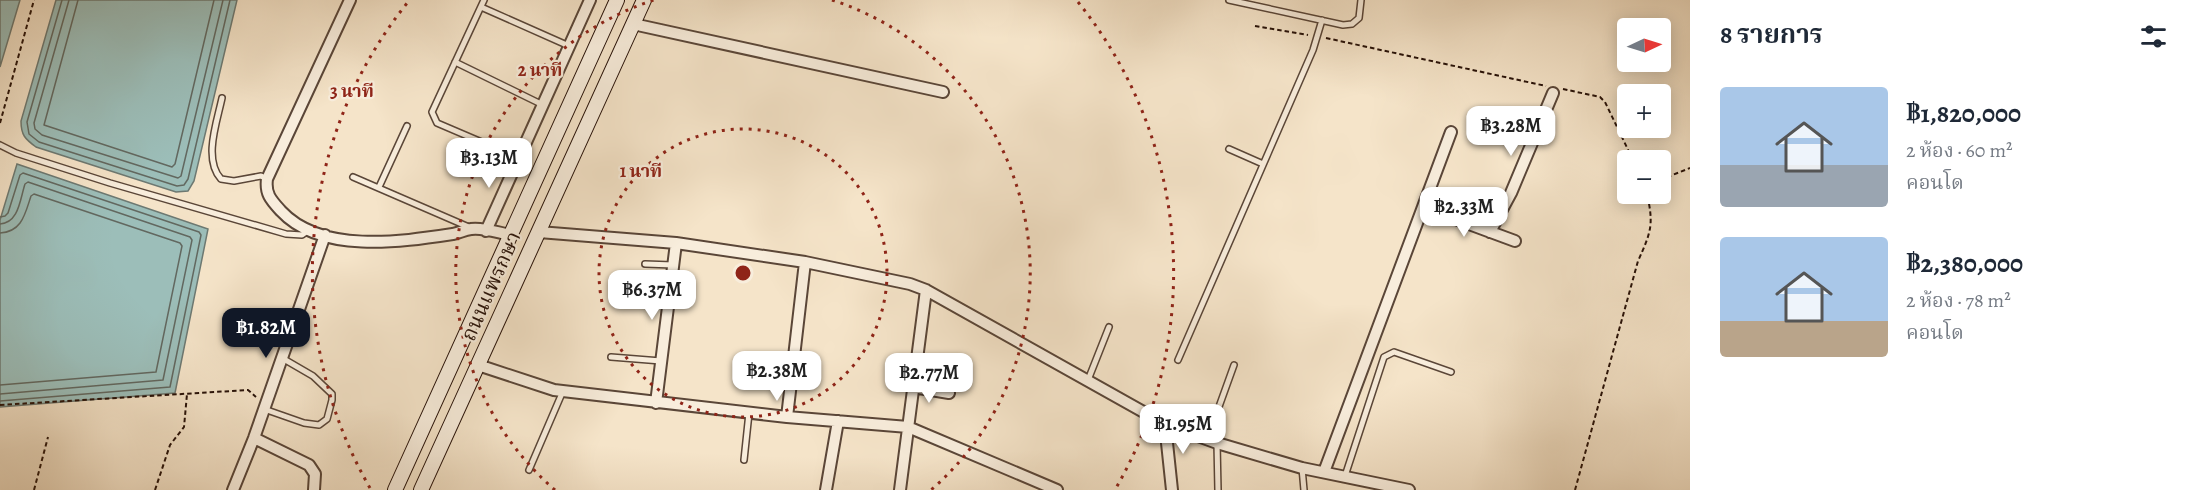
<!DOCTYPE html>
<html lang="th">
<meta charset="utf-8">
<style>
:root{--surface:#fff;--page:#f2f2f3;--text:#1f2937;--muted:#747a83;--accent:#111827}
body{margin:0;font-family:Alegreya,"Noto Serif Thai",serif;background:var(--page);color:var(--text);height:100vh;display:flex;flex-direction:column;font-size:22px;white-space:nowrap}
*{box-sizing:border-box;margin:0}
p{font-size:20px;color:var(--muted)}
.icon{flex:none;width:33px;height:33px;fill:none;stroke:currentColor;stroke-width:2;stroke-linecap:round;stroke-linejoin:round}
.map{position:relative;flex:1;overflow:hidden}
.details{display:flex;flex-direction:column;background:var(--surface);width:510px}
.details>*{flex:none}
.needle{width:39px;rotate:86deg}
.buttons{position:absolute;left:1617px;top:18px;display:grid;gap:12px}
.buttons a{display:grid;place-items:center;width:54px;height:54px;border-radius:6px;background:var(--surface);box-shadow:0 3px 15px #0003;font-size:30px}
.price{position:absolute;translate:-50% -51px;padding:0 14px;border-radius:12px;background:#fff;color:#222;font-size:20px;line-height:39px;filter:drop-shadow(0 2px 3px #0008)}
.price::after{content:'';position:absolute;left:50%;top:36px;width:18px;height:14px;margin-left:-9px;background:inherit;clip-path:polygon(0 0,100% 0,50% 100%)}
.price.selected{background:var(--accent);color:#fff}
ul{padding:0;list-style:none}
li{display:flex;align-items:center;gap:18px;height:150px;padding:0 30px}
li span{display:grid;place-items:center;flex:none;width:168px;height:120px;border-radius:6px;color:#555}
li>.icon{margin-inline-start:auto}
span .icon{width:72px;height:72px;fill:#fffc;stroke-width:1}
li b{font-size:26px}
h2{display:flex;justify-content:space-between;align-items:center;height:72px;padding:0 30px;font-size:26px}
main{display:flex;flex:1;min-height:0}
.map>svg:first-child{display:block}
</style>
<main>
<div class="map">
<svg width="1690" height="490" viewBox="0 0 1690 490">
<rect width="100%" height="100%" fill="#f5e4c9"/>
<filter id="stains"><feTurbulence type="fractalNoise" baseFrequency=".00333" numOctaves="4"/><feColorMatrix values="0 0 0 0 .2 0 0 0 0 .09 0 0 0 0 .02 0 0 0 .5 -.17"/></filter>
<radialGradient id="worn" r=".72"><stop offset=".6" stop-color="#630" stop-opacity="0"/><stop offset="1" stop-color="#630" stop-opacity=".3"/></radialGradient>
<path fill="#9cbeb9" stroke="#6d7972" stroke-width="1.5" d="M0,0H20L0,67Z
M56,0H237L194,181L188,191L176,192L36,147C25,139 21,135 21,121Z
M17,164L208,229L175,393L0,407V220Z"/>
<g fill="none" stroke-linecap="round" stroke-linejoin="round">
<path stroke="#626860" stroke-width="1.5" d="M62,0L27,122L29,134L39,142L177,186L184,185L188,179L230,0
M69,0L34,123L35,129L42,135L178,178L181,176L223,0
M78,0L44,125L172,167L175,164L214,0
M0,217L5,216L8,213L20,175L23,173L199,232L201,235L170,387L0,401
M0,224C19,223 20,199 25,184L28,182L190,237L192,240L163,380L0,394
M0,233C22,232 25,214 31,196L34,194L180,243L182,246L156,372L0,385"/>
<g stroke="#5a4638" stroke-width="8">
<path id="service" d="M484,0L432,112L437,123L519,158
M1229,0L1343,25L1352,24L1359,18L1361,0
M481,7L569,46
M455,62L543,105
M222,98C217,122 203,159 221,179L234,181L261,176L267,179
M0,145L16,153L110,183L286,234L302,235L309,230
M1229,149L1263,164
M353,177L471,228
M379,187L407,126
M645,264L673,265
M611,357L661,361
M1178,360L1313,50L1322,20
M1088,380L1109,327
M264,409L304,423L319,425L327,419L332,400V394L313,376L282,358
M1213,441L1216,415L1234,365
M1217,443L1218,490
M744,460L749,413
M1302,468L1304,490
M529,470L563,391
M1345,476L1384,357L1394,352L1451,372"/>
</g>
<g stroke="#5a4638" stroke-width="14">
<path id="minor" d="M350,0L267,179C265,194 271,200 281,211C321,254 400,242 453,234C459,233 464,230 471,229C483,227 499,233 511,235
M633,24L943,92
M1423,207L1515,241
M486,231L590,0
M539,232L676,243L805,262L910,284L926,290L1165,424L1217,443L1302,468L1409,490
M1490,232L1511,193L1553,93
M478,365L554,390L787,417L908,427L1057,490
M913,387L949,393
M656,403L676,243
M787,417L805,262
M1165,424L1172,490
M254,438L309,465L315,474L314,490
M1324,472L1451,132
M233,490L254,438L325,235
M826,490L838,421
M900,490L926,290"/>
</g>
<g stroke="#271108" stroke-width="16">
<path id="secondary" d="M395,490L617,0
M421,490L644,0"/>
</g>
<path stroke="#271108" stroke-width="2" stroke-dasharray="4.5 3" stroke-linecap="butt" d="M1255,26L1308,35
M1326,38L1546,86
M1563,89L1600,97L1605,102L1633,160
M0,123L34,0
M1660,180L1690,168
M0,405L248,390L256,397
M34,490L48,437
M155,490L170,445L184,427L187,394
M1575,490L1638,261C1651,232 1654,225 1647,194"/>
<use href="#service" stroke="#f8eddc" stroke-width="5"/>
<use href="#minor" stroke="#f8eddc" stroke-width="10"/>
<use href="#secondary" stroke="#f8eddc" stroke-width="14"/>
</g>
<g fill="none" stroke="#8f2418" stroke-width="3" stroke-dasharray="3 6">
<circle cx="743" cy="273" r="144"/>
<path d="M555 490A287 287 0 0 1 654 0M832 0A287 287 0 0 1 931 490"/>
<path d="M370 488A431 431 0 0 1 408 2M1078 2A431 431 0 0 1 1116 488"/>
</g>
<g text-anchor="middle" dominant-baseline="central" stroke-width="4.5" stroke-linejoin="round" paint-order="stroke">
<g font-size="21" fill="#271108" stroke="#f8eddc">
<text transform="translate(491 286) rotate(-66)">ถนนแพรกษา</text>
</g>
</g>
<circle cx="743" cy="273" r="9" fill="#8f2418" stroke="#f8eddc" stroke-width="3"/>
<g font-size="18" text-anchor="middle" font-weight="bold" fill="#8f2418" stroke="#f8eddc" stroke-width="4.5" stroke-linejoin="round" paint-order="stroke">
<text x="540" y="76">2 นาที</text>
<text x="352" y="97">3 นาที</text>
<text x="641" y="177">1 นาที</text>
</g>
<rect width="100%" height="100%" filter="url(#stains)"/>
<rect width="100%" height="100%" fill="url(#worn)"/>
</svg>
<div class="buttons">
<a><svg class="needle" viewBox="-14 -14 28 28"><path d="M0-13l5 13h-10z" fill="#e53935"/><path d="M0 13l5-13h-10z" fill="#747a83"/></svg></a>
<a>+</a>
<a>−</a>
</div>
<b class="price" style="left:1511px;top:157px">฿3.28M</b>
<b class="price" style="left:489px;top:189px">฿3.13M</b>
<b class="price" style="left:1464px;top:238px">฿2.33M</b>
<b class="price" style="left:652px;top:321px">฿6.37M</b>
<b class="price selected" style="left:266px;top:359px">฿1.82M</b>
<b class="price" style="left:777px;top:402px">฿2.38M</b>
<b class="price" style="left:929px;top:404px">฿2.77M</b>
<b class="price" style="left:1183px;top:455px">฿1.95M</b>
</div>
<section class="details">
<h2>8 รายการ<svg class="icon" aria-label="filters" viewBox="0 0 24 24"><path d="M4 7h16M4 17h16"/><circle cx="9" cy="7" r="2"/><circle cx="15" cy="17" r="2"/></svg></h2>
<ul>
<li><span style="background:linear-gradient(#a9c7e8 65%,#9aa5b1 0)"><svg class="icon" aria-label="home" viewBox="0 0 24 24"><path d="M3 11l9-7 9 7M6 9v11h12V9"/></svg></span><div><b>฿1,820,000</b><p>2 ห้อง · 60 m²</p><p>คอนโด</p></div></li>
<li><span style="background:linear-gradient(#a9c7e8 70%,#b9a48a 0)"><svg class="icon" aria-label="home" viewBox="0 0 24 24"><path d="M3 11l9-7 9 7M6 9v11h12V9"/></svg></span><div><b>฿2,380,000</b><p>2 ห้อง · 78 m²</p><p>คอนโด</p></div></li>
</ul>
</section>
</main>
